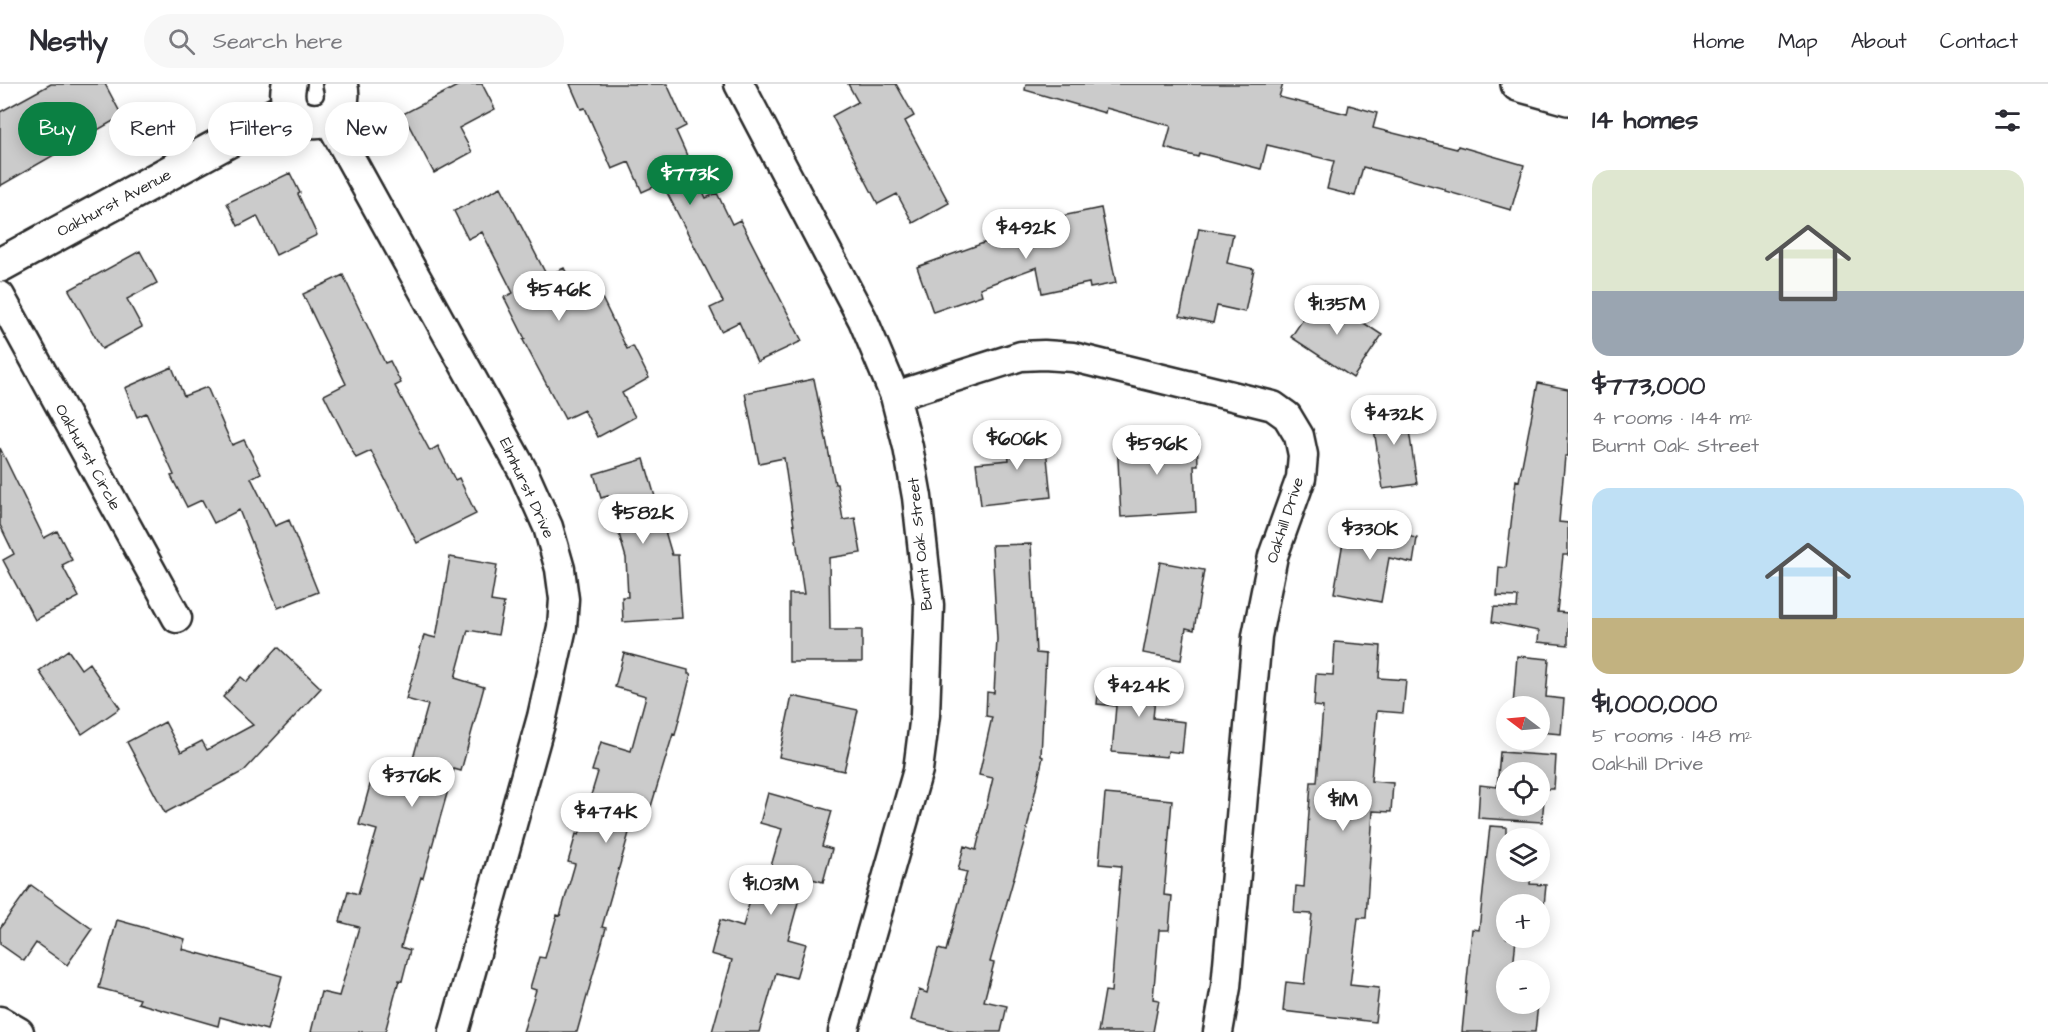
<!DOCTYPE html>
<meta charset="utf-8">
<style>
:root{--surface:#fff;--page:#f7f7f7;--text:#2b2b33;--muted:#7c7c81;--line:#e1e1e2;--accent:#0b8043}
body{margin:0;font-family:"Architects Daughter",sans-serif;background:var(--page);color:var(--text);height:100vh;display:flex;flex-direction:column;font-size:22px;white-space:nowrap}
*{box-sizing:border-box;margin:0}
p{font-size:20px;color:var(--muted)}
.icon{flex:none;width:33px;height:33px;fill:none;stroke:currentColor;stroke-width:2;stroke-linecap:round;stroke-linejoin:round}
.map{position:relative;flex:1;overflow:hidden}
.drawer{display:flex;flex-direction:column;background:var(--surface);width:480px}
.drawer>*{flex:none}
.guide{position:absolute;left:18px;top:18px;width:570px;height:54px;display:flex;gap:12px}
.needle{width:39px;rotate:286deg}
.buttons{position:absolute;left:1496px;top:612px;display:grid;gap:12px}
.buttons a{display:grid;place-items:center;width:54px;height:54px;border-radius:50%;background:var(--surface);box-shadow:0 3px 15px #0003;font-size:30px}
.price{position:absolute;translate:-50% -51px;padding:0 14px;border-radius:21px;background:#fff;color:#222;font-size:20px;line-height:39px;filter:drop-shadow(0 2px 3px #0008)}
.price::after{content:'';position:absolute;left:50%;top:36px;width:18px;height:14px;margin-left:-9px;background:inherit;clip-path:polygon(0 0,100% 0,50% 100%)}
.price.selected{background:var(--accent);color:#fff}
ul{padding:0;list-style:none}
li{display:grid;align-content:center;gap:12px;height:318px;padding:0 24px}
li span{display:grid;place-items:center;height:186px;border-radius:18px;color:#555}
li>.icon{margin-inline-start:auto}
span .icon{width:108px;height:108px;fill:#fffc;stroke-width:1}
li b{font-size:26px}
h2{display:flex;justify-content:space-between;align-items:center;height:72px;padding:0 24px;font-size:26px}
.chip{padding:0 21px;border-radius:27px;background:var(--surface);box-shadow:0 3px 15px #0003;font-size:21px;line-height:54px}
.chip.selected{background:var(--accent);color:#fff}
header{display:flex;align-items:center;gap:36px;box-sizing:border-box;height:84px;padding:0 30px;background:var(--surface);border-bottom:2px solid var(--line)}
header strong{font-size:28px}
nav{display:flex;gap:33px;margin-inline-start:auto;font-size:21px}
.search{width:420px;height:54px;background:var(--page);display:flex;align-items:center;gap:15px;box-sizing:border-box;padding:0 21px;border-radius:33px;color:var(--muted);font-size:22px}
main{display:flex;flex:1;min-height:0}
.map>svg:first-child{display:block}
</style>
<header>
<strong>Nestly</strong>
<div class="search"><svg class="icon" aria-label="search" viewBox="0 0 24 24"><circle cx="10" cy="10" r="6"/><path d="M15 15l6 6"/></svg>Search here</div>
<nav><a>Home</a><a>Map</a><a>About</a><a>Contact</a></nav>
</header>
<main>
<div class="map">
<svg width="1568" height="948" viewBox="0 0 1568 948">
<rect width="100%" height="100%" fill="#fff"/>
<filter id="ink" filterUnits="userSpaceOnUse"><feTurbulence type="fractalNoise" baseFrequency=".0167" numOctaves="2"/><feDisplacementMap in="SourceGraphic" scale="12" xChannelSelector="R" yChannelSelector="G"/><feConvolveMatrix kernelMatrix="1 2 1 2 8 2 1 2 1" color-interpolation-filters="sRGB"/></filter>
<g filter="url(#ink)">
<path fill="#cbcbcb" stroke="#2b2b2b" stroke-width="1.5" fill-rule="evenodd" d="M51,0H105L122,32L0,102V28Z
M461,0H482L495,25L459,44L472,68L434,89L403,30Z
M570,0H667L686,42L676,47L706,114L717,109L732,140L740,136L802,257L757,278L739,238L721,247L710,224L723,218L662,99L642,108L629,78L612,85L585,24L581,25Z
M848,0H896L914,32L905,37L949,119L913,139L897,110L878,120L832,32L858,18Z
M1026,0H1283L1279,13L1347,30L1349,21L1377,29L1373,44L1457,65L1458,62L1524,81L1511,126L1445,107V105L1363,83L1355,112L1327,105L1334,77L1267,61L1261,85L1199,69L1198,73L1165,64L1171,42L1106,24L1105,29L1025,6Z
M290,89L300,109L298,110L317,151L276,171L257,132L238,142L227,119Z
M501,103L547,192L564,184L578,211L596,202L627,265L633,262L649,294L622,309L635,333L598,353L584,326L565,335L523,256L525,255L504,213L513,209L482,148L468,155L454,127Z
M1101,124L1116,199L1090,204L1089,199L1042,209L1037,183L980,204L982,211L933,228L917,183L1028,143V139Z
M1199,144L1233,150L1227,179L1254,185L1245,228L1217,222L1213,239L1180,232Z
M140,167L157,199L127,215L142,243L102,265L69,206Z
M343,191L385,279L390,277L401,299L395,302L430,367L438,362L455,396L459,394L476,430L417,459L371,367L356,374L324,311L346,300L303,210Z
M1320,210L1382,251L1353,294L1291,253Z
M172,283L184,312L207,303L232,361L244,356L261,389L251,394L275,442L289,436L318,508L278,524L239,426L214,439L202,416L187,423L171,392L174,391L146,329L137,333L125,304Z
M814,295L835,400H837L843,436L855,434L861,469L829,474L830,546H862V578H789V510H804L784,374L759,379L745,309Z
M1538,299L1568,305V372H1565L1559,438L1568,439V471H1563L1557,528L1568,529V561L1538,558L1539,547L1492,538L1494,523L1517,524L1518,513L1497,512L1499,483L1506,484L1516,396L1519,397Z
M1405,320L1417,400L1383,405L1371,325Z
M1044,344L1051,413L981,421L976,379L1009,376L1006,348Z
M1197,353L1198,381H1194L1196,428L1121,433L1117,357Z
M0,364L44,454L57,447L72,476L62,481L79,513L35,536L3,476L14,470L0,441Z
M644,375L672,471H678L682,534L623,538L622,513H628L626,474L608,412L601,414L594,390Z
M1346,441L1417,454L1413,479L1389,474L1381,518L1334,509Z
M1031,460L1036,569L1046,570L1041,672L1043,673L1024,758L990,878L994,879L984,917L1007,922L1001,948H959L911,936L919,906L927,909L938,865L946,867L967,788L958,786L964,762L976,766L993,694L979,691L992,633L986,632L987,608L994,609L997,555L992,461Z
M450,473L497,481L491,517L504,519L498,551L468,546L455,594L484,603L461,687L454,685L423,794L421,793L401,863L410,866L402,897L399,896L385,948H311L321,908L339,912L359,843L340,838L348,807L358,810L377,746L359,741L370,701L403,710L428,621L406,615L424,551L436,554Z
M1160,478L1204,486L1194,546L1186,544L1181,576L1143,569Z
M1335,558L1381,562L1379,594L1406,596L1403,629L1377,627L1371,697L1393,699L1391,728L1373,727L1366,834H1358L1350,901L1379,904L1375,938L1283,927L1286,898L1304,900L1312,830L1294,829L1296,802L1304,803L1311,698H1317L1323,623L1314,622L1316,590L1333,591Z
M278,563L321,604L244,687L165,729L127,658L165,638L181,668L202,657L207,666L253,641L223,613L241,593L247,598Z
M68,566L81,585L89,579L120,624L82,650L39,587Z
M624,569L688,586V590H691L675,651L673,650L646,739L633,735L602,843L606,844L577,948H523L536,906L530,904L539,873L545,874L557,831L560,832L575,780L568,778L576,750L579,751L598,688L592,687L601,658L631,667L646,612L615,603Z
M1517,572L1549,575L1546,613L1564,615L1561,650L1539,648V622H1513Z
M1100,590L1157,596L1153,634L1185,638L1182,669L1168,667L1167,673L1112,668L1116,622L1097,620Z
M792,612L858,626L844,687L779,673Z
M1500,668L1556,672L1554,705H1545L1542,738L1478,734L1480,701L1497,703ZM1506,688H1539V722H1506Z
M768,709L832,727L822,762L832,765L823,798L805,793L788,855L806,860L796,894L776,889L759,948H712L732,876L711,870L720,836L743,843L750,816L760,819L782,745L760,739Z
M1105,710L1172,716L1164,811L1172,812L1169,846H1159L1153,915L1159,916L1153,948H1098L1105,907L1111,908L1121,782L1099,780Z
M1490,742L1506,743V788H1531L1530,800L1546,801L1543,832H1539V820H1506V854H1516L1513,886H1506V920H1538L1535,948H1462L1472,845L1479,846Z
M31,801L92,845L67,881L36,859L24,877L0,860V844Z
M117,836L185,855L182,865L282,892L267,946L220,933L218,942L138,919L140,915L99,904Z"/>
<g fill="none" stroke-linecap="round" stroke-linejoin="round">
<g stroke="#2b2b2b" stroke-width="33">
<path id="minor" d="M739,0L863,236L895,312L908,363L917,413L929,521L925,631L918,686L843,948
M328,34L523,387L548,443L560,485L564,515L562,543L542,633L454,948
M0,212L177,534
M895,312L1021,272L1044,271L1073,273L1273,322L1287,332L1299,352L1303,371L1301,394L1273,472L1257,552L1226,903L1218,948
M0,937L19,948"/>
</g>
<g stroke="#2b2b2b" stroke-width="38">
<path id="tertiary" d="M289,0C277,51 354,47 340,0
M1518,0L1568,14
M0,181L290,23"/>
</g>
<use href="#minor" stroke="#fff" stroke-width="28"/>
<use href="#tertiary" stroke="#fff" stroke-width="33"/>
</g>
</g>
<g text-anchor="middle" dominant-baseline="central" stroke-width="4.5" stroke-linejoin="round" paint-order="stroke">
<g font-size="16" fill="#2b2b2b" stroke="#fff">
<text transform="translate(114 119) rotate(-28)">Oakhurst Avenue</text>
<text transform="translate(88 373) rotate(61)">Oakhurst Circle</text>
<text transform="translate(527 404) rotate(65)">Elmhurst Drive</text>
<text transform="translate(1285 436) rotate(-72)">Oakhill Drive</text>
<text transform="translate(920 460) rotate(-96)">Burnt Oak Street</text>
</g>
</g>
</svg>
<div class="buttons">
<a><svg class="needle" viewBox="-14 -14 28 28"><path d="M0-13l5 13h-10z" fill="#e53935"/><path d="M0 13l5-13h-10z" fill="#7c7c81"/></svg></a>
<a><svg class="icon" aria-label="locate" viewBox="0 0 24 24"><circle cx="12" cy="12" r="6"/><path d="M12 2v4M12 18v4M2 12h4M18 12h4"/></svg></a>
<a><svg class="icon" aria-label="layers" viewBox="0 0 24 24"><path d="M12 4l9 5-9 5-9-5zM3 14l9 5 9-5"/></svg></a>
<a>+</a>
<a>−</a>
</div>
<b class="price selected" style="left:690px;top:122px">$773K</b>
<b class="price" style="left:1026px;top:176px">$492K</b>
<b class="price" style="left:559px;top:238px">$546K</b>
<b class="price" style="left:1337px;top:252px">$1.35M</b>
<b class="price" style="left:1394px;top:362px">$432K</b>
<b class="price" style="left:1017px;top:387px">$606K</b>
<b class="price" style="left:1157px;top:392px">$596K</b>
<b class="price" style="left:643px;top:461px">$582K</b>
<b class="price" style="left:1370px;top:477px">$330K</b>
<b class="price" style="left:1139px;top:634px">$424K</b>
<b class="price" style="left:412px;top:724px">$376K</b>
<b class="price" style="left:1343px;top:748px">$1M</b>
<b class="price" style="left:606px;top:760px">$474K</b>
<b class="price" style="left:771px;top:832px">$1.03M</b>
<div class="guide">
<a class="chip selected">Buy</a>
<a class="chip">Rent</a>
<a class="chip">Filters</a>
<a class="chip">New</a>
</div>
</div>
<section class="drawer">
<h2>14 homes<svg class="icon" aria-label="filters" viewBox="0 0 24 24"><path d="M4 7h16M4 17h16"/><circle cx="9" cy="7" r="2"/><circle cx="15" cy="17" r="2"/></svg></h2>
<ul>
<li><span style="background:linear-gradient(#dfe7d0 65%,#9aa5b1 0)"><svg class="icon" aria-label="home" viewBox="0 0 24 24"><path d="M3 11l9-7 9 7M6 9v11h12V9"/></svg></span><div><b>$773,000</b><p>4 rooms · 144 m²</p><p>Burnt Oak Street</p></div></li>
<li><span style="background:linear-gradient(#bfe0f5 70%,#c2b280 0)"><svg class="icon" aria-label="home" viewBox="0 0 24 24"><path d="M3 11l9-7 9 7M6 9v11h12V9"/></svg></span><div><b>$1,000,000</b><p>5 rooms · 148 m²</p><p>Oakhill Drive</p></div></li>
</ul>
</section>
</main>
